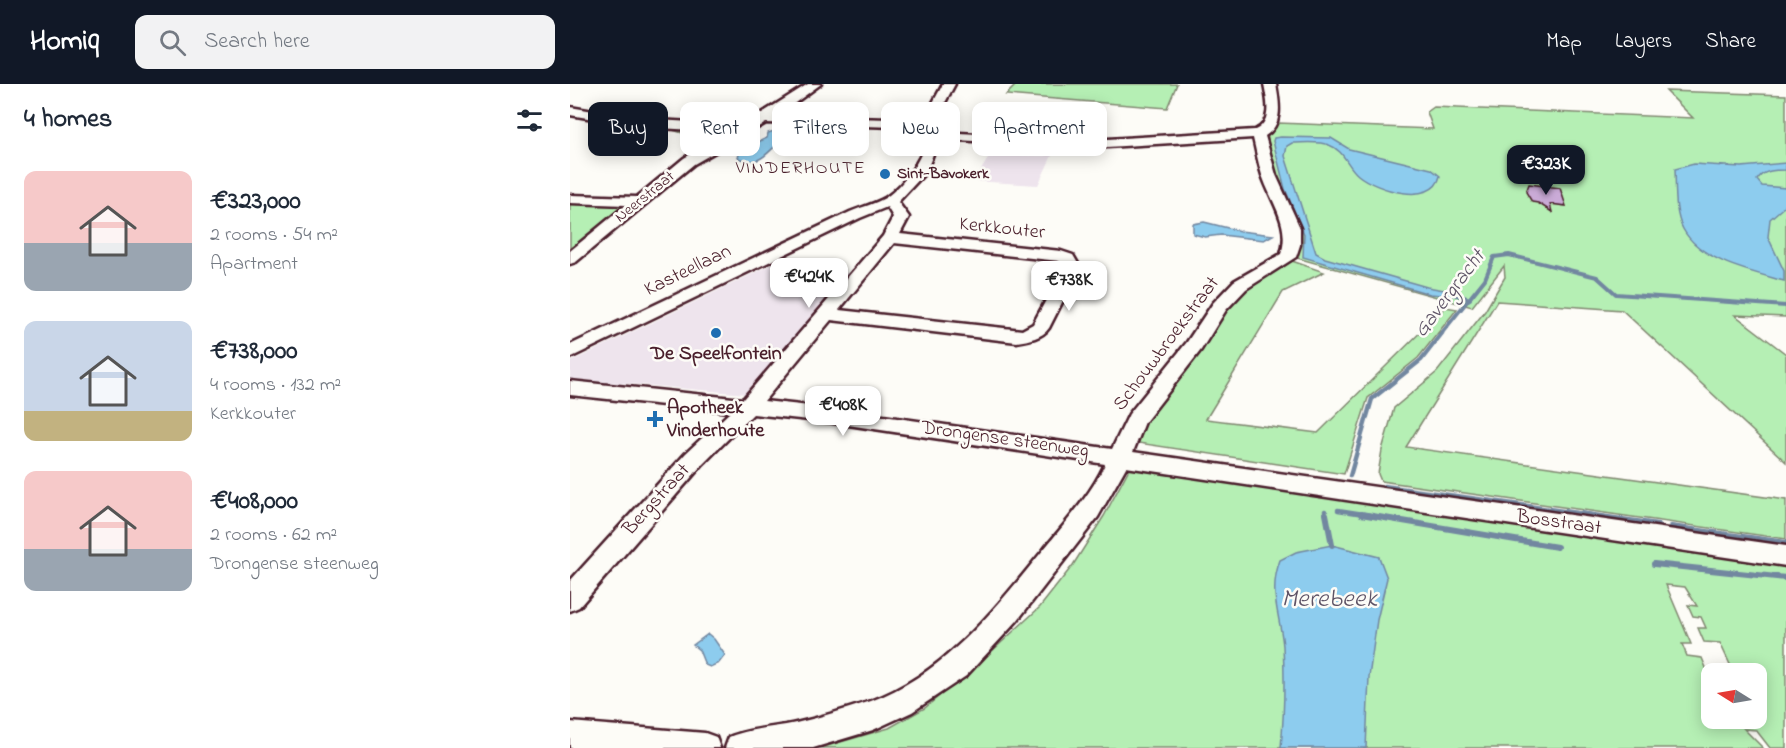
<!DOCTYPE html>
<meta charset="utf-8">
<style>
:root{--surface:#fff;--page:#f2f2f3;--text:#1f2937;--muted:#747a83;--accent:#111827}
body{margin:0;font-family:"Indie Flower",sans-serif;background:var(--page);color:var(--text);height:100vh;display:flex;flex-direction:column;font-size:22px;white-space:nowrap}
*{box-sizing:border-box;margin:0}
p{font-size:20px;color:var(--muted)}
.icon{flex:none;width:33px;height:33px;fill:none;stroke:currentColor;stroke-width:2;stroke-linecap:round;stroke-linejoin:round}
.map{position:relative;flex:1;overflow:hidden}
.drawer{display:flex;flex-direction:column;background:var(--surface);width:570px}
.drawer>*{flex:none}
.guide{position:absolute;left:18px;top:18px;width:570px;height:54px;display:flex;gap:12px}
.needle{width:39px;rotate:281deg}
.controls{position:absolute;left:1131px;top:579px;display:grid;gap:12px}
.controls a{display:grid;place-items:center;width:66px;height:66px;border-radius:12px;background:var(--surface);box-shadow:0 3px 15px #0003;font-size:30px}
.price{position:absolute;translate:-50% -51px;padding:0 14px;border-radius:12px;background:#fff;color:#222;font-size:20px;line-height:39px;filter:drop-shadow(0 2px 3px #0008)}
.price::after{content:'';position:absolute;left:50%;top:36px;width:18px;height:14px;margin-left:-9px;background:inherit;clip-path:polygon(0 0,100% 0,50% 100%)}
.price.selected{background:var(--accent);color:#fff}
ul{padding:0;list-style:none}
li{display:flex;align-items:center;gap:18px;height:150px;padding:0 24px}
li span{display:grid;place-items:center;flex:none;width:168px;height:120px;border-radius:12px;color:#555}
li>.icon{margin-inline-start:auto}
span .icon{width:72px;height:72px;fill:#fffc;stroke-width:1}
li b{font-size:26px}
h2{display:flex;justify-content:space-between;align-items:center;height:72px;padding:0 24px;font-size:26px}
.pill{padding:0 21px;border-radius:12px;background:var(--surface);box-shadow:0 3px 15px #0003;font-size:21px;line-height:54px}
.pill.selected{background:var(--accent);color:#fff}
header{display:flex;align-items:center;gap:36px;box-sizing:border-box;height:84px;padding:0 30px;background:var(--accent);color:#fff}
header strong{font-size:28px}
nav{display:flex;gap:33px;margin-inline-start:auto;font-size:21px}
.search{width:420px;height:54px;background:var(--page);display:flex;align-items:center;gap:15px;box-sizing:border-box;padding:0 21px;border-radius:12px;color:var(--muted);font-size:22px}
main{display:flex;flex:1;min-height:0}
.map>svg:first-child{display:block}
</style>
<header>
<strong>Homiq</strong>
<div class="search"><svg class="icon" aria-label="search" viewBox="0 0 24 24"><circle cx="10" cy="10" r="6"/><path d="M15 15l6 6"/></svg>Search here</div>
<nav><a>Map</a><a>Layers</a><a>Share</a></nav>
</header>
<main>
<section class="drawer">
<h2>4 homes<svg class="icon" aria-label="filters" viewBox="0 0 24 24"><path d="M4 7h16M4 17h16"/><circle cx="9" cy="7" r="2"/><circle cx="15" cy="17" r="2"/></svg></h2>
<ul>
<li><span style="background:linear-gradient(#f6c9c9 60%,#9aa5b1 0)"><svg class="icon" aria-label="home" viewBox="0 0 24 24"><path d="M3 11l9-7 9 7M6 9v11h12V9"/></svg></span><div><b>€323,000</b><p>2 rooms · 54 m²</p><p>Apartment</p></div></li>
<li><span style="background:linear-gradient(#c9d6e8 75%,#c2b280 0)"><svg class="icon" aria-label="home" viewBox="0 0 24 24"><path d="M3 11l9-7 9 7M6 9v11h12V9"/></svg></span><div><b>€738,000</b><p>4 rooms · 132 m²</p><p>Kerkkouter</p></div></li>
<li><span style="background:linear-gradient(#f6c9c9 65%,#9aa5b1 0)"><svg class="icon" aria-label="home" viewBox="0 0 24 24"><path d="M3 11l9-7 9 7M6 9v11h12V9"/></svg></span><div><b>€408,000</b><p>2 rooms · 62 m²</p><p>Drongense steenweg</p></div></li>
</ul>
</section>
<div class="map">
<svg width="1216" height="664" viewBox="0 0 1216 664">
<rect width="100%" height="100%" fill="#fdfcf7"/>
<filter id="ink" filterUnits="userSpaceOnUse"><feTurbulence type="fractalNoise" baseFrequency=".0167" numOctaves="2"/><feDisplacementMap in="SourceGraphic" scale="12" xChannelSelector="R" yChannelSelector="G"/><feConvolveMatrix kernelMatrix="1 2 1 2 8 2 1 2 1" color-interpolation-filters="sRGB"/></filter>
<g filter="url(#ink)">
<path fill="#eee4ed" d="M480,60L487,61L468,101L404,97L421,70L475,72Z
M207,178L281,190L177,310L0,295V278Z"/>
<path fill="#b5efb4" stroke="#808770" stroke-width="1.5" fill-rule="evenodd" d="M447,0H607L597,24L436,11Z
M1096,7L1216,11V233L1165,231L1216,270V378L1052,226L927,217L836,363L1216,416V455L811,397L808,390L812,366L824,324L867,288L915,227L935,193L934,182L902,223L727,174L730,154L705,91L697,65L698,50L708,39L863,45L857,28L864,23L1123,34Z
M96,44L129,45L126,48L151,50L155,47H163L126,67H120L123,56L119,51Z
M0,118L50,120L53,124L0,169Z
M722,177L754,188L713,208L636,335L748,349L876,223L887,225L848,274L798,314L774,390L568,359L573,341L654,229L673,207Z
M560,383L1216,480V664H1200L1186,646L1174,645L1193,664H250L319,644L355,624L420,569L470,523L503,481L534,432ZM1096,501L1115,503L1127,522L1118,521L1123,532L1131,533L1136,544H1128L1134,558L1150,559L1164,589L1186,590V634H1142L1141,596L1132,574L1117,572L1112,560H1121Z"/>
<path fill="#8dccee" stroke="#7287a0" stroke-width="1.5" d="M207,46L217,48L215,51L220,53C200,58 196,86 168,74L170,66L197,54L198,49Z
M711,53L761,54L779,65L861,85L870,92C863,123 806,106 788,91C777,82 774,66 759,61C748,57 734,59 722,59L717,62L715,72L746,169L755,174L857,203L880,207L882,212L860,210L733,173L734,150L715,105L703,57L704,54Z
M1216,79V86C1205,86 1193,86 1187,96L1192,102L1216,104V121L1200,135L1198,153L1214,187V197C1182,188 1130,177 1113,145C1104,128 1106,104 1105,85L1124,80L1171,83Z
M634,138L670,147L703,151L694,156L651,151L635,153L623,150V140Z
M762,461L809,473L817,494L807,536L799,593L796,664H711C714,630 715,596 713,562C710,529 698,509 710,476L726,468Z
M138,550L144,555L155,571L149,579L140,583L135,581L129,566L123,561Z"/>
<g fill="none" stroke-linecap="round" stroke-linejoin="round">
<path stroke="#7287a0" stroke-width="4" d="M883,210L900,215
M871,250L915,195L924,173L939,171L1027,193L1046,210L1216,222"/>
<path stroke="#7287a0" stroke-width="4.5" d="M780,392L802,315L851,276L872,249
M814,402L1021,431
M768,426L800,431
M755,427L756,431"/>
<path stroke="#7287a0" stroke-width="6" d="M756,430L762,461
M791,430L987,463
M1010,430L1088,441
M1101,443L1216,459
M1084,480L1216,494"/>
</g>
<path fill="#caabd7" stroke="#4a1f2b" stroke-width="1.5" d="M959,100L990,104L996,122L980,120L982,128L968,119L962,118L956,108Z"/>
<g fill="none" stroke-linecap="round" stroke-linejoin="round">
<g stroke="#4a1f2b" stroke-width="5">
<path id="minor" d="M238,0H251L207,32L358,36L359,26L373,0H385L371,26L370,48L521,56L685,46C703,38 697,16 694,0H706C709,18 714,41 695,52L706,91L730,144V161L726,173L676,205L656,226L631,266L575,338L563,368L1216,462V482L556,383L528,433L447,537L396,592L342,628L303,646L243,664H155L159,653C180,644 204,644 226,639C251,633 277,625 301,617C375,590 426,524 474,465C496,438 520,412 535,380L258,338L183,330L132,381L9,523L0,527V497L116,369L160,328L0,311V297L173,315L313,152L323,133L317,123L290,134L0,274V261L280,128C291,123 305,120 315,114C336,100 357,69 358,44L196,39L124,80L6,178L0,180V167L56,121L0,119V111L67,113L114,74L161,48L70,43L0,31V23L70,35L173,41ZM683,54C686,66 688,79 692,91C701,118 721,141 711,170L664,197L643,219L617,258L559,330L542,365L258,324L194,317L261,236L447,258C459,256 472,254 479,244L510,183L503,171L491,167L330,150L339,133L328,118L356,88L369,55L521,64ZM324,159L489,177L494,183L463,240L452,246L269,226Z
M0,638L135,649L146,653L150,664H0Z"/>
</g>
<use href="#minor" fill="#fdfcf7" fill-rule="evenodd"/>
</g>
</g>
<g fill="#1f6fb2" stroke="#fdfcf7" stroke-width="2">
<circle cx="315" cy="90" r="6"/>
<circle cx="146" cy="249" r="6"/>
<path d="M82 326h6v6h6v6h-6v6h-6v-6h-6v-6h6z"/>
</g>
<g text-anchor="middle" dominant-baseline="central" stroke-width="5" stroke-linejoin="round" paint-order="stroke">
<g font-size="16" font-weight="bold" fill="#4a1f2b" stroke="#fdfcf7" text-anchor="start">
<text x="327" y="90">Sint-Bavokerk</text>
</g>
<g font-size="16" fill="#4a1f2b" stroke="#fdfcf7">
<text transform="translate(75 113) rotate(-39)">Neerstraat</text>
</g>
<g font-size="18" letter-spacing="1.5" fill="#4a1f2b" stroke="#fdfcf7">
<text x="231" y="85">VINDERHOUTE</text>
</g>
<g font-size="20" fill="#4a1f2b" stroke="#fdfcf7">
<text transform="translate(432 145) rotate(6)">Kerkkouter</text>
<text transform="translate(118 187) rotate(-26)">Kasteellaan</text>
<text transform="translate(597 260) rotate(-53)">Schouwbroekstraat</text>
<text transform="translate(435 356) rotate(8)">Drongense steenweg</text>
<text transform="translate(87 416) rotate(-48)">Bergstraat</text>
<text transform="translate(989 439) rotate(8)">Bosstraat</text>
</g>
<g font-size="20" font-weight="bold" fill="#4a1f2b" stroke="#fdfcf7">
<text x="146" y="270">De Speelfontein</text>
<text x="97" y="324" text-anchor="start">Apotheek<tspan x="97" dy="23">Vinderhoute</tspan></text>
</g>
<g font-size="21" font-style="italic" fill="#5e5366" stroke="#fdfcf7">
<text transform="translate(880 210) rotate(-53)">Gavergracht</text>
</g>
<g font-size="26" font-style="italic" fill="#5e5366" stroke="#fdfcf7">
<text x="759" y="516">Merebeek</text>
</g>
</g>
</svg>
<div class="controls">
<a><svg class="needle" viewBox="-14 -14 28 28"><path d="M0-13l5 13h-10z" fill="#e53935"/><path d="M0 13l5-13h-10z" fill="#747a83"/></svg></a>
</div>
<b class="price selected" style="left:976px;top:112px">€323K</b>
<b class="price" style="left:239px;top:225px">€424K</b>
<b class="price" style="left:499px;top:228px">€738K</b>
<b class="price" style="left:273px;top:353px">€408K</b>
<div class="guide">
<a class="pill selected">Buy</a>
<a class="pill">Rent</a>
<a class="pill">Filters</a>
<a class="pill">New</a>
<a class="pill">Apartment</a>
</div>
</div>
</main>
